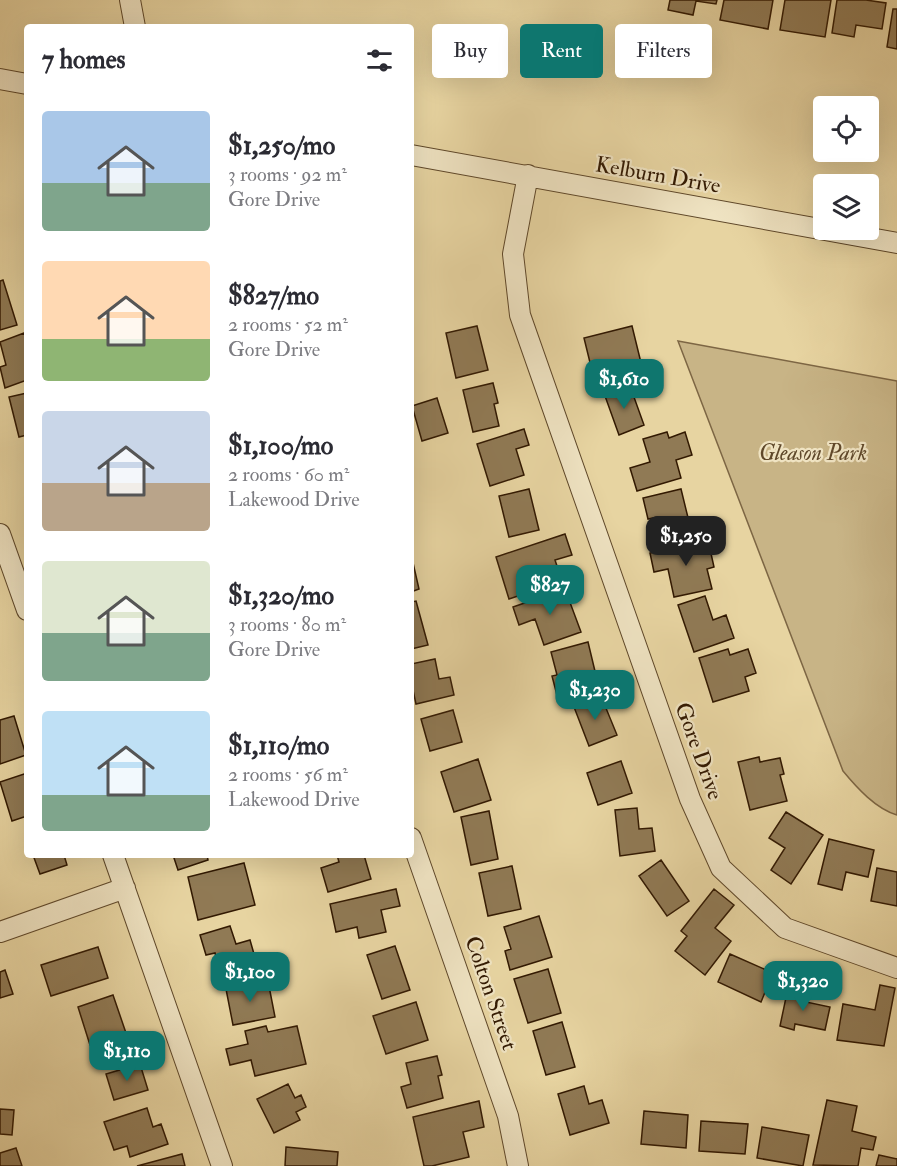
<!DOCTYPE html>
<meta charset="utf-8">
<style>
:root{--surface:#fff;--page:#f2f2f3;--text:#2b2b33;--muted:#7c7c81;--accent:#0f766e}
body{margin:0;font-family:"IM FELL Double Pica",serif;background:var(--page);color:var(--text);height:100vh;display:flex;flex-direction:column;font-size:22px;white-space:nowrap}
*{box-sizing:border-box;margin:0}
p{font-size:20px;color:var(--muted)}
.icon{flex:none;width:33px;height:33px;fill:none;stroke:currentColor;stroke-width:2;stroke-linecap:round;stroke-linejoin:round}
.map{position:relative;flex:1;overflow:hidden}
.side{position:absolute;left:24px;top:24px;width:390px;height:834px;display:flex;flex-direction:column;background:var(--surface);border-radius:6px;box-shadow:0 6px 24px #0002}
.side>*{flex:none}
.hud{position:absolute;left:432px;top:24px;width:375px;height:54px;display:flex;gap:12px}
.tools{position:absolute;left:813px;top:96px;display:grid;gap:12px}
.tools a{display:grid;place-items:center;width:66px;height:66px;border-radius:6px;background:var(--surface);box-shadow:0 6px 24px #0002;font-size:30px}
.price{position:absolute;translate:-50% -51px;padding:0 14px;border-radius:12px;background:var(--accent);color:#fff;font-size:20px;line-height:39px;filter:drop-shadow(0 2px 3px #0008)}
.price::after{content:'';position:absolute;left:50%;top:36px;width:18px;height:14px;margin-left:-9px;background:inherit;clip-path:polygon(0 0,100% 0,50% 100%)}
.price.selected{background:#222;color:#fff}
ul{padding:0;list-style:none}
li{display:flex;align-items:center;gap:18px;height:150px;padding:0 18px}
li span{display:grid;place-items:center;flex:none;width:168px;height:120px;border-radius:6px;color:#555}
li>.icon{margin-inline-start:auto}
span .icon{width:72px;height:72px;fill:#fffc;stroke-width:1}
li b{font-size:26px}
h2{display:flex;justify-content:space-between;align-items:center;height:72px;padding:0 18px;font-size:26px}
.pill{padding:0 21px;border-radius:6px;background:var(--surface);box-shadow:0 6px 24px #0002;font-size:21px;line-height:54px}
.pill.selected{background:var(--accent);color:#fff}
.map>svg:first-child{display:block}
</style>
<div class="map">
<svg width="897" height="1166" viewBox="0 0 897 1166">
<rect width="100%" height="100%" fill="#e7d4a1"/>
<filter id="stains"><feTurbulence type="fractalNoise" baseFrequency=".00333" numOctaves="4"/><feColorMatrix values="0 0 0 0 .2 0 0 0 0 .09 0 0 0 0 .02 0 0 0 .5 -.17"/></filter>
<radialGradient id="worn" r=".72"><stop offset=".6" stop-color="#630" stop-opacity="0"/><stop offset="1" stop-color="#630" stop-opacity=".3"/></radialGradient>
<path fill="#c8b486" stroke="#7d6644" stroke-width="1.5" d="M678,341L897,381V815C876,809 857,788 843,771Z"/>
<path fill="#907a55" stroke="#321902" stroke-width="1.5" d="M670,0H717L716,4L696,1L693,15L668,10Z
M724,0H773L768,29L720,20Z
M785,0H831L825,37L780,30Z
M837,0H866L886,3L882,29L856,25L854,37L832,33Z
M893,9H897V49L887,47Z
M3,280L17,325L0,330V281Z
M477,326L488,370L456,378L446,333Z
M632,326L644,375L596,387L584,338Z
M24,333L27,341V380L5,388L0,367L6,365L0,342Z
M493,383L498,403L494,404L499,426L473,432L463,390Z
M630,386L644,425L619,435L605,396Z
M27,393V435L19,437L9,397Z
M437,398L448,433L422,441L412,406Z
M524,429L529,445L516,449L524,475L490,486L477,444Z
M667,432L669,438L685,432L692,455L676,460L681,478L637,491L630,468L650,462L643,439Z
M529,489L539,530L509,537L499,496Z
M681,489L691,530L662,537L658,517L648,519L643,498Z
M565,534L572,555L555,560L562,581L509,599L496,557Z
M708,540L714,567L707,569L712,589L674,597L668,569L654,572L650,553Z
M411,554L419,589L411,592Z
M565,589L581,632L544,645L535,619L519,625L513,607Z
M705,596L713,620L726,615L734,638L694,652L678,605Z
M416,601L428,645L411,649V602Z
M588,642L599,688L558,699L552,676L557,675L551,652Z
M728,649L730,655L748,649L756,673L745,677L749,691L713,702L699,658Z
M435,659L439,679L450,677L454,695L416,704L411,681V664Z
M601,696L617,735L589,746L574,707Z
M453,710L462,742L430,751L421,719Z
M14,716L26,755L0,764V720Z
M759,757L760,762L780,758L784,774L780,775L787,801L750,810L738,762Z
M478,759L491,800L454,812L441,772Z
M621,761L632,793L598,805L587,773Z
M27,773V816L12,821L0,782Z
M637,808L639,829L652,828L655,851L620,856L615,810Z
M489,811L498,859L471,865L461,817Z
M786,812L823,835L791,884L771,870L785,848L769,838Z
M829,839L874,850L868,877L846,872L842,890L818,884Z
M33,855H64L67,865L40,874Z
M173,855H207L208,860L178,870Z
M337,855H364L371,879L328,892L321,868L339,862Z
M661,860L689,901L667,916L639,876Z
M244,863L255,905L198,920L188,877Z
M512,866L521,909L488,916L479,873Z
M877,868L897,872V906L871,901Z
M396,889L400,906L381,910L386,932L359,938L357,927L336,932L330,904Z
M714,889L734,905L715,928L731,941L705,975L675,951L687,936L681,931Z
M539,916L552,957L510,970L505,951L511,949L504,927Z
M230,926L236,944L250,940L256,961L220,972L215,953L206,955L200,935Z
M395,946L410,990L382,999L367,955Z
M98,947L108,978L51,996L41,965Z
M730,954L773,973L761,1002L718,982Z
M548,969L561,1013L528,1023L514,979Z
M5,970L13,994L0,998V972Z
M268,981L275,1017L233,1025L226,989Z
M880,985L895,988L884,1046L837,1040L843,1004L875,1010Z
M788,988L808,993L806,1002L830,1007L825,1030L795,1024L794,1030L780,1026Z
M113,995L126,1033L90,1045L78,1007Z
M416,1002L428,1040L386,1054L373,1016Z
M562,1022L575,1067L546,1075L533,1031Z
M266,1026L268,1032L297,1026L306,1064L255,1076L251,1060L230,1065L226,1049L248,1044L245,1031Z
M437,1056L442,1075L438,1076L443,1098L407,1108L401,1087L411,1084L406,1063Z
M140,1064L148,1090L114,1100L106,1074Z
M288,1084L295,1098L301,1095L306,1107L296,1112L300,1120L274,1133L257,1099Z
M584,1086L589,1104L602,1100L609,1123L570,1135L558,1094Z
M827,1100L857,1106L852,1131L876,1137L873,1150L861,1148L858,1166L813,1165Z
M479,1101L484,1127L463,1132L469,1157L432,1166H424L413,1117Z
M147,1108L153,1127L161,1124L168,1144L130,1157L127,1146L114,1150L104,1122Z
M0,1109L14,1110L12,1135L0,1134Z
M644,1111L688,1115L686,1148L641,1144Z
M701,1121L748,1124L745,1154L699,1151Z
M762,1127L809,1135L803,1166L757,1158Z
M286,1147L338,1152L337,1166H285Z
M16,1148L22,1166H0V1153Z
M182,1154L185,1166H137Z
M879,1155L897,1159V1158V1166H876Z"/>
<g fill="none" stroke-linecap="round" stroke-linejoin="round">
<g stroke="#5f482a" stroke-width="22">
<path id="street" d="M130,0L135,27
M0,79L27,84
M411,155L897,243
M528,175L513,254L520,315L690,799L721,868L785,928L897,968
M0,534L27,610
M411,838L508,1116L518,1166
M113,855L222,1166
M0,932L125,888"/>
</g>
<use href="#street" stroke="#efe3c2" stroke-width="20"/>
</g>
<g text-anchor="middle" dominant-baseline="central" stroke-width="4.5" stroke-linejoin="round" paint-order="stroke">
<g font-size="22" fill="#321902" stroke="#efe3c2">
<text transform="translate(658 175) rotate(10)">Kelburn Drive</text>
<text transform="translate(699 751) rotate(70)">Gore Drive</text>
<text transform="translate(491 993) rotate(71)">Colton Street</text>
</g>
<g font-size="22" font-style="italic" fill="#5f482a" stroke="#efe3c2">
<text x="813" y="453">Gleason Park</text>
</g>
</g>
<rect width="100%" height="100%" filter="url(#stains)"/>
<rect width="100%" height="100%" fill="url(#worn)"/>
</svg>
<div class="tools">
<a><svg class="icon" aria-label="locate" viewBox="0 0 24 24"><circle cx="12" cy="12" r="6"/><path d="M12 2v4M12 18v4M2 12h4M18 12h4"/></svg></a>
<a><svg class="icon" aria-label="layers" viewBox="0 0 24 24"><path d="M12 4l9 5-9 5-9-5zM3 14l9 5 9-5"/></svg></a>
</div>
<b class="price" style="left:624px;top:410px">$1,610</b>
<b class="price selected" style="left:686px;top:567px">$1,250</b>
<b class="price" style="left:550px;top:616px">$827</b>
<b class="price" style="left:595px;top:721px">$1,230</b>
<b class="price" style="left:250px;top:1003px">$1,100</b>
<b class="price" style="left:803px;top:1012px">$1,320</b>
<b class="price" style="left:127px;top:1082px">$1,110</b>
<div class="hud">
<a class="pill">Buy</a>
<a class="pill selected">Rent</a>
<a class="pill">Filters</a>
</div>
<section class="side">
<h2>7 homes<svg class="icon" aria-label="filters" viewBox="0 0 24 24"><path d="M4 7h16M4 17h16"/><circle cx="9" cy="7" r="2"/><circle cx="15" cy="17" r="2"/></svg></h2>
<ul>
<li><span style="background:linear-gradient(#a9c7e8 60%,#7fa58c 0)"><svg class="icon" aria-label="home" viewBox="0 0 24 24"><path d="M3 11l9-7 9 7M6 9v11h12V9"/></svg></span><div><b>$1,250/mo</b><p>3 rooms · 92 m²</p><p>Gore Drive</p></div></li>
<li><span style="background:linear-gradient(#ffd9b3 65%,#8fb573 0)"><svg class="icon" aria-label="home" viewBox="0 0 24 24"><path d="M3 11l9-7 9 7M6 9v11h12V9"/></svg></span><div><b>$827/mo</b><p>2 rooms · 52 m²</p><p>Gore Drive</p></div></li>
<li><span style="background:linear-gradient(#c9d6e8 60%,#b9a48a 0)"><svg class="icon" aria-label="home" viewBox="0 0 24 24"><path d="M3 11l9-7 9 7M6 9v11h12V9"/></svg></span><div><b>$1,100/mo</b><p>2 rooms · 60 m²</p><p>Lakewood Drive</p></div></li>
<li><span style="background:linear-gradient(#dfe7d0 60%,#7fa58c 0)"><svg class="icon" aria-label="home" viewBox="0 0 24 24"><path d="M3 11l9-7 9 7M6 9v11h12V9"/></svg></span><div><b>$1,320/mo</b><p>3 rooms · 80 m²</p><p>Gore Drive</p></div></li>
<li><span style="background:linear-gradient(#bfe0f5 70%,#7fa58c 0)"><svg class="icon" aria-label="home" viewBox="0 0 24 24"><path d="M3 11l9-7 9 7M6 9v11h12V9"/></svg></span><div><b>$1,110/mo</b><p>2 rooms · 56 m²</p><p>Lakewood Drive</p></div></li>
</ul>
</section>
</div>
